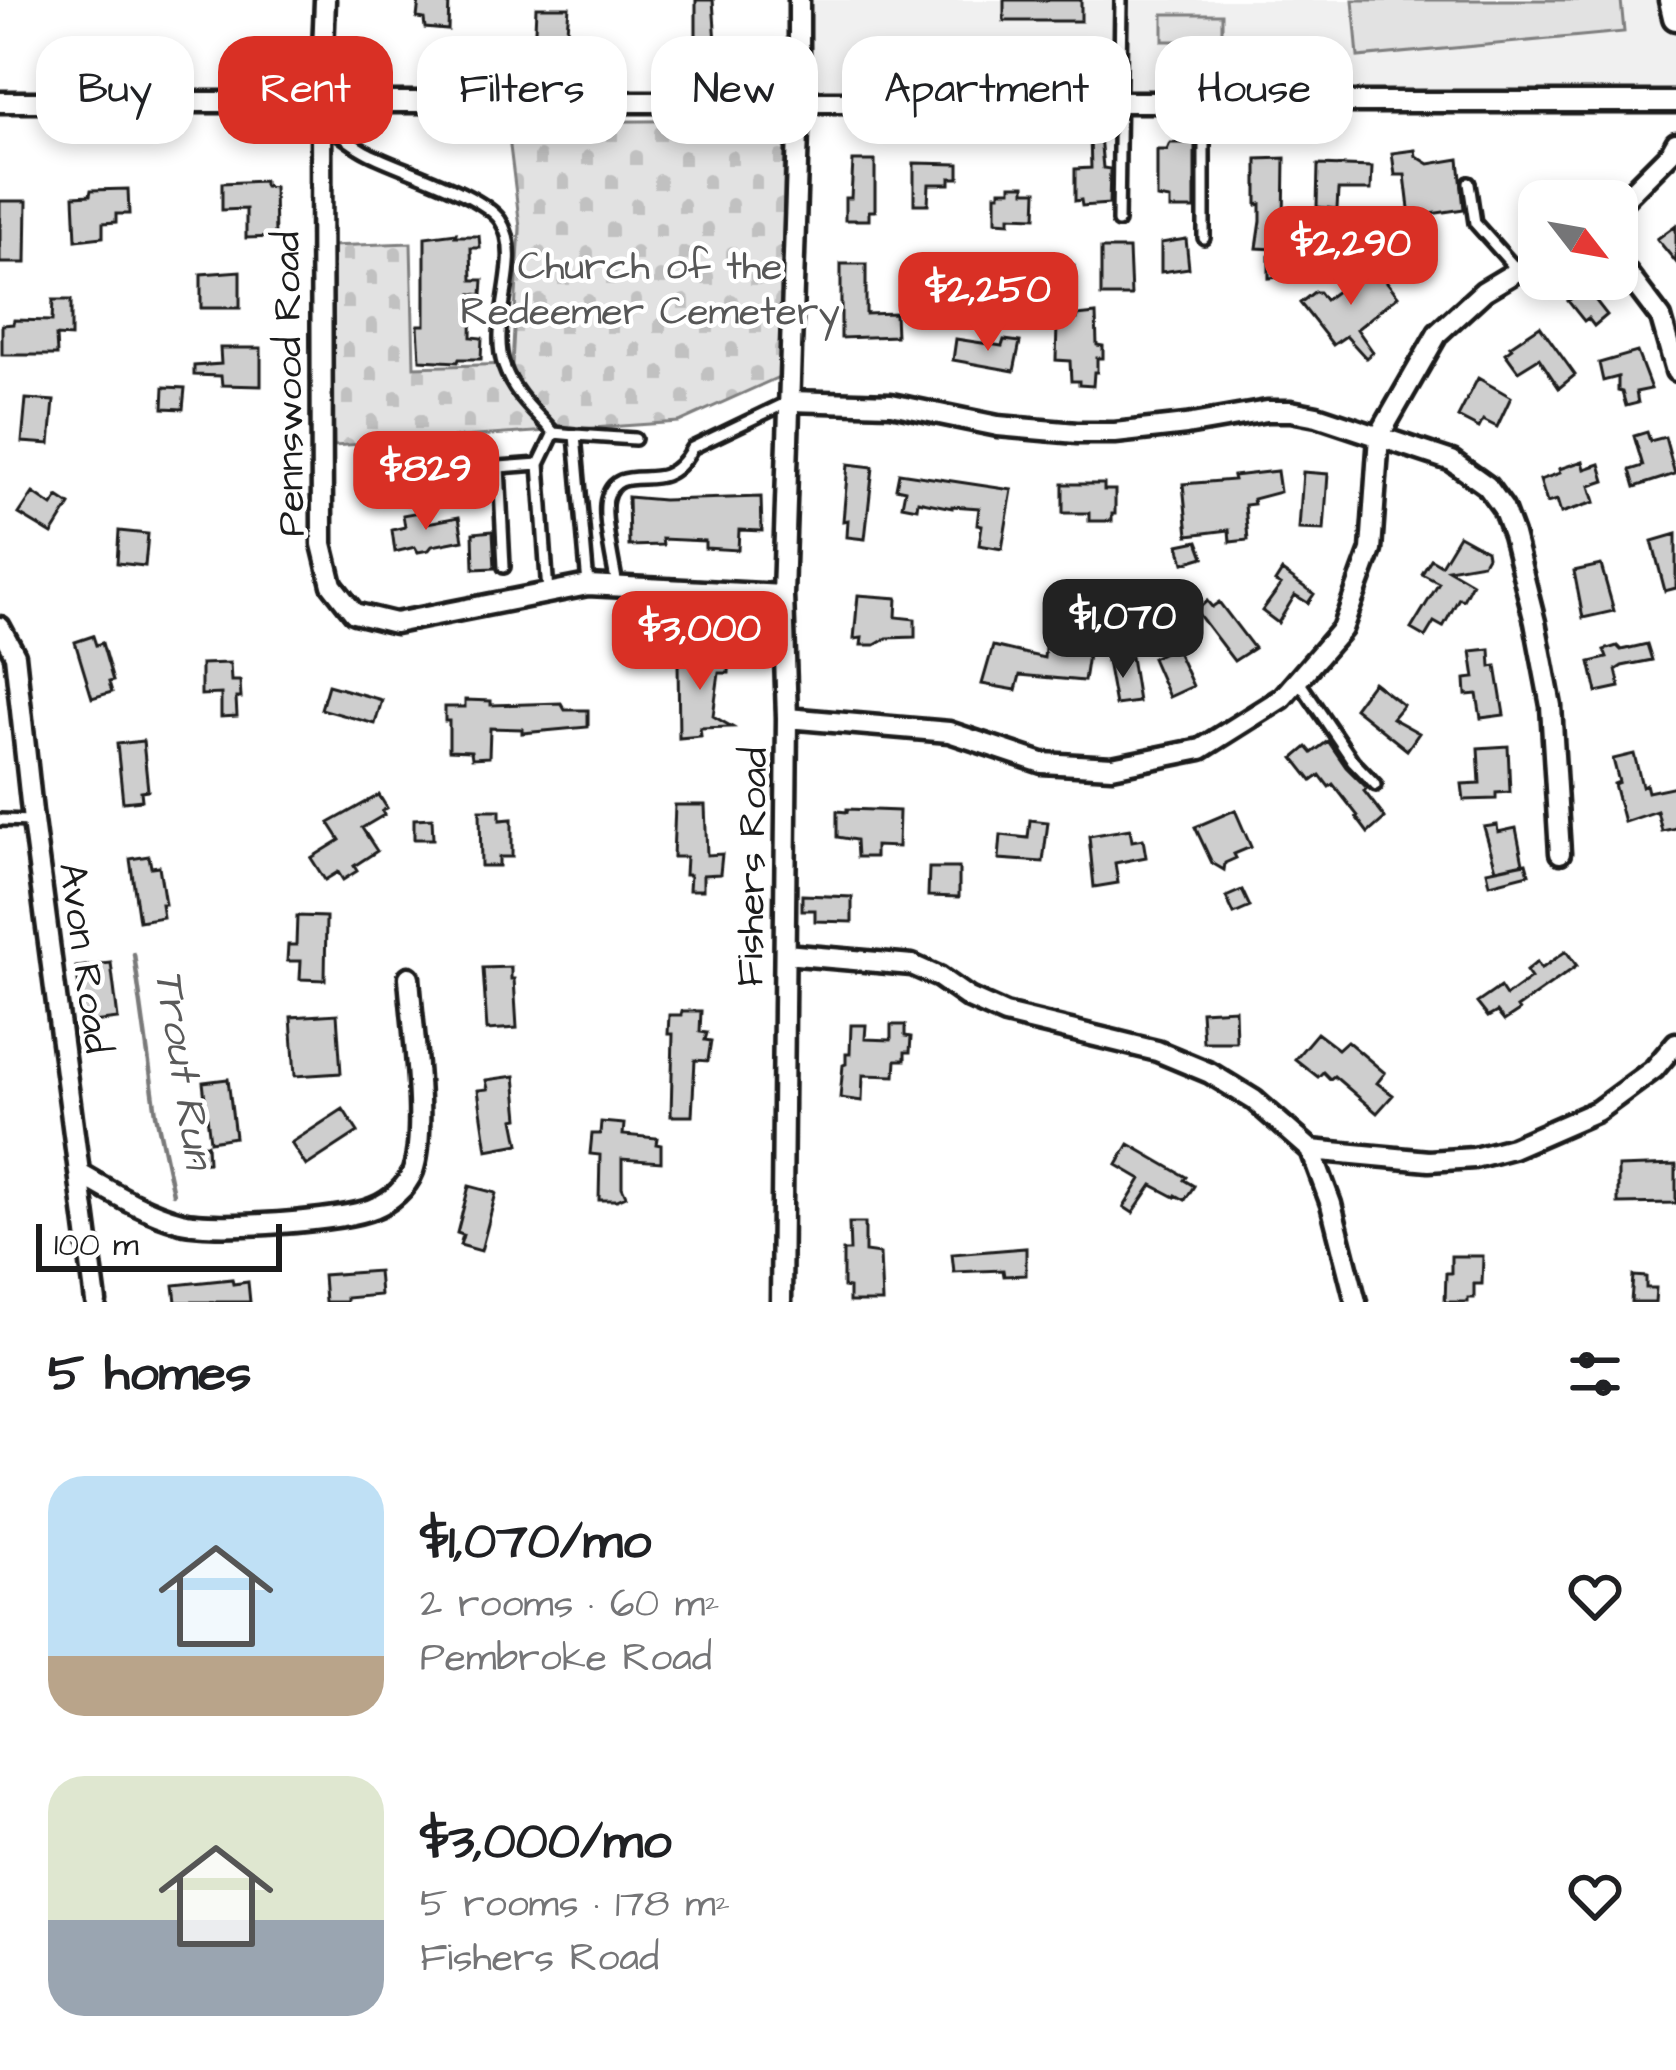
<!DOCTYPE html>
<meta charset="utf-8">
<style>
:root{--surface:#fff;--page:#f2f2f2;--text:#202124;--muted:#757577;--accent:#d93025}
body{margin:0;font-family:"Architects Daughter",sans-serif;background:var(--page);color:var(--text);height:100vh;display:flex;flex-direction:column;font-size:45px;white-space:nowrap}
*{box-sizing:border-box;margin:0}
p{font-size:39px;color:var(--muted)}
.icon{flex:none;width:66px;height:66px;fill:none;stroke:currentColor;stroke-width:2;stroke-linecap:round;stroke-linejoin:round}
.map{position:relative;height:1302px;overflow:hidden}
.panel{display:flex;flex-direction:column;background:var(--surface);flex:1}
.panel>*{flex:none}
.guide{position:absolute;left:36px;top:36px;width:1605px;height:108px;display:flex;gap:24px}
.needle{width:78px;rotate:121deg}
.controls{position:absolute;left:1518px;top:180px;display:grid;gap:24px}
.controls a{display:grid;place-items:center;width:120px;height:120px;border-radius:24px;background:var(--surface);box-shadow:0 6px 18px #0003;font-size:60px}
.scale{position:absolute;left:36px;bottom:30px;width:246px;box-sizing:border-box;padding-left:12px;border:6px solid #1c1c1c;border-top:0;font-size:33px;line-height:42px;white-space:nowrap;color:#1c1c1c;-webkit-text-stroke:9px #fff;paint-order:stroke}
.price{position:absolute;translate:-50% -102px;padding:0 27px;border-radius:24px;background:var(--accent);color:#fff;font-size:39px;line-height:78px;filter:drop-shadow(0 3px 6px #0008)}
.price::after{content:'';position:absolute;left:50%;top:72px;width:36px;height:27px;margin-left:-18px;background:inherit;clip-path:polygon(0 0,100% 0,50% 100%)}
.price.current{background:#222;color:#fff}
ul{padding:0;list-style:none}
li{display:flex;align-items:center;gap:36px;height:300px;padding:0 48px}
li span{display:grid;place-items:center;flex:none;width:336px;height:240px;border-radius:36px;color:#555}
li>.icon{margin-inline-start:auto}
span .icon{width:144px;height:144px;fill:#fffc;stroke-width:1}
li b{font-size:51px}
h2{display:flex;justify-content:space-between;align-items:center;height:144px;padding:0 48px;font-size:51px}
.tag{padding:0 42px;border-radius:36px;background:var(--surface);box-shadow:0 6px 18px #0003;font-size:42px;line-height:108px}
.tag.current{background:var(--accent);color:#fff}
.map>svg:first-child{display:block}
</style>
<div class="map">
<svg width="1676" height="1302" viewBox="0 0 1676 1302">
<defs>
<pattern id="cemetery-stones" width="16" height="16" patternUnits="userSpaceOnUse" patternTransform="scale(3)"><rect width="16" height="16" fill="#e2e2e2"/><path d="M2 7V4a2 2 0 0 1 4 0v3zM10 15v-3a2 2 0 0 1 4 0v3z" fill="#c1c1c1"/></pattern>
</defs>
<rect width="100%" height="100%" fill="#fff"/>
<filter id="ink" filterUnits="userSpaceOnUse"><feTurbulence type="fractalNoise" baseFrequency=".00833" numOctaves="2"/><feDisplacementMap in="SourceGraphic" scale="24" xChannelSelector="R" yChannelSelector="G"/><feConvolveMatrix kernelMatrix="1 2 1 2 8 2 1 2 1" color-interpolation-filters="sRGB"/></filter>
<g filter="url(#ink)">
<path fill="#f0f0f0" d="M799,0H1672L1676,16V102L799,101Z"/>
<path fill="url(#cemetery-stones)" stroke="#7f7f7f" stroke-width="3" d="M785,120L781,376L679,422L334,446L330,246L411,243L414,367L512,364L520,227L507,122Z"/>
<path fill="#e2e2e2" stroke="#7f7f7f" stroke-width="3" d="M1353,0H1621L1624,32L1358,57Z
M1163,14H1222V41H1163Z"/>
<g fill="none" stroke-linecap="round" stroke-linejoin="round">
<path stroke="#7a7a7a" stroke-width="4.5" d="M134,954L156,1114L173,1194"/>
</g>
<path fill="#cecece" stroke="#1c1c1c" stroke-width="3" d="M419,0H449L448,30L425,28L424,19L417,18Z
M696,0H713L716,43L738,44L737,62L696,63Z
M1004,0H1081V21H1004Z
M536,7H569L565,53L534,54Z
M1100,136L1103,168L1110,169L1109,204L1082,206L1081,200L1075,201V169L1091,168L1090,137Z
M1170,143H1195V209H1170V200L1157,198V150H1167Z
M1415,150L1416,156L1429,164L1459,159L1464,209L1410,217L1405,175H1395L1392,153Z
M1285,158L1284,224H1275V249L1257,248L1261,221V204L1257,205V159Z
M853,161H875V211H869V220H845V198H851Z
M914,163L959,164V178H950V184H929L928,204H914Z
M1318,165L1372,167L1371,190H1338L1337,209L1317,207Z
M264,181V186L274,187L275,237L246,238V209L222,210V183Z
M1011,185H1025V191H1037L1036,217L1010,216V222L996,221V194H1000V190H1011Z
M128,189L129,214H116V222L103,223V237L76,240L74,196L90,195L91,190Z
M0,201H27L26,263H0Z
M1676,225V262L1657,239Z
M456,233L455,236H479L480,248H471L472,280H483L482,295L472,294L471,337L482,338L481,359H459L458,362L420,360L418,325H425V237Z
M1186,239L1189,268L1161,272V243Z
M1101,249H1129L1131,296H1101Z
M1290,254L1291,276L1269,278V256Z
M841,264H866V314L895,313L896,336L841,338Z
M1053,264L1074,266V286L1054,285Z
M1373,264L1398,296L1357,329L1373,352L1366,358L1346,336L1333,345L1300,303L1314,292H1319L1325,300Z
M240,271V308H201V274Z
M1585,287L1607,315L1594,326L1588,318L1584,321L1568,301Z
M53,300H71V337L56,336L57,355H2V325L13,324L14,320L52,321Z
M1096,314L1097,345L1103,346V358H1097V372H1094L1093,386L1079,385V381H1071L1070,361L1056,360L1057,325H1062L1064,318L1077,319V316Z
M1540,326L1575,375L1559,388L1539,358L1518,371L1505,353L1512,348L1510,346Z
M956,339L1002,346L1004,340L1020,342L1014,371L953,360Z
M220,348H261V386L222,385L221,376L194,375V366L221,364Z
M1637,352L1651,389L1636,392L1638,403L1626,406L1622,392L1618,391V377L1603,381L1599,363Z
M1478,378L1511,397L1497,427L1483,420L1479,428L1458,417Z
M164,387L185,388L183,409L163,408Z
M26,399L54,401L50,444L22,442Z
M1647,432L1650,441L1665,437L1675,474L1635,487L1630,470L1643,466L1634,436Z
M1583,461L1585,469L1600,464L1605,481L1590,486L1595,502L1561,513L1557,500L1547,503L1540,480L1560,473L1559,469Z
M848,464L873,467L865,539L847,537L848,520L843,521Z
M1277,471L1280,492L1253,499L1254,504L1245,505L1248,540L1230,542L1229,530L1188,535L1183,484L1234,480L1233,476Z
M1303,472L1328,474L1324,530L1299,529Z
M899,473L1012,490L1002,549L979,545L982,525L977,524L979,508L952,506V508L918,501L917,508L902,505L905,490L896,488Z
M1063,484H1104V490H1115V514H1112V521H1089V513H1063Z
M33,493L52,506L58,497L70,505L52,534L19,514Z
M628,497L663,500L761,497L762,531L739,530L738,550L705,548V541L662,539L663,545L629,546Z
M425,511L427,523L459,517L463,540L432,546L429,550L418,552L415,547L395,552L392,530L405,527L403,515Z
M119,531L148,534L145,566L117,563Z
M493,531L495,568L474,569L473,533Z
M1676,534V588L1665,591L1652,541Z
M1459,535L1486,550L1487,556L1483,563L1448,569L1472,583L1463,600L1459,598L1443,627L1434,622L1425,637L1411,629L1439,583L1422,574L1431,559L1441,565Z
M1198,541L1204,557L1184,563L1179,545Z
M1601,565L1614,611L1583,618L1574,571Z
M1282,571L1314,594L1308,603L1295,595L1278,623L1262,611L1281,585L1275,582Z
M858,595L897,598L896,617L915,619V637L887,638L875,645H861L862,638L854,639Z
M1207,601L1212,607L1219,602L1254,648L1234,661L1196,611Z
M1048,618L1076,621L1073,646L1089,648L1084,681L1020,675L1016,690L982,684L993,646L1044,658Z
M93,636L96,645L102,643L113,681L109,682L112,692L92,698L75,642Z
M1647,644L1652,660L1622,666L1616,670L1620,687L1597,692L1590,662L1607,658L1604,650L1617,646L1621,650Z
M1175,647L1193,686L1169,697L1152,658Z
M1490,649L1491,667L1496,666L1504,715L1481,718L1477,694L1466,695L1465,679L1475,678L1471,651Z
M699,652H730L729,673H719L713,716L732,727L700,728L701,736L679,738L678,662L698,663Z
M1131,657L1138,702L1115,705L1107,661Z
M230,663L231,681H240L241,698H236L237,716L221,717V694L201,695V664Z
M1373,682L1403,705L1392,718L1419,733L1407,750L1354,708Z
M328,685L382,700L375,724L321,709Z
M465,700L491,701V705L561,703L565,710H588V727L522,733V729L490,728L489,757L472,758L471,751L449,750V721H445V707H465Z
M143,741L148,790L141,791L142,800L123,802L117,744Z
M1328,741L1346,767L1367,788L1364,791L1385,818L1368,833L1356,817L1358,816L1333,784L1329,787L1320,775L1312,781L1294,758L1307,747L1312,753Z
M1508,746L1510,792L1496,793V799L1464,800L1462,784L1480,783L1478,748Z
M1634,754L1642,786L1646,784L1648,792L1676,786V828L1662,831L1657,811L1624,822L1614,784L1619,782L1613,759Z
M379,795L387,808L382,811L384,815L362,828L377,851L354,866L357,871L343,880L338,872L325,880L311,858L340,840L329,823Z
M675,805H705L707,855L722,854L720,874L703,875V890H689L690,875H685L686,857H673Z
M847,809L899,811L898,847L875,846V857H857L856,840L837,837V811L847,812Z
M480,810H500V820L512,819V857H499V866H481Z
M1235,810L1251,847L1234,854L1236,858L1225,863L1224,870L1212,863L1195,827Z
M432,818L433,839H414V819Z
M1030,820L1048,822L1043,862L999,859L1001,835L1028,838Z
M1497,825L1498,832L1516,828L1523,863L1496,869L1484,827Z
M1130,829L1132,841L1143,839L1146,857L1115,863L1118,883L1094,887L1089,836Z
M149,856L151,867L159,866L165,904H161L163,917L139,921L130,859Z
M1526,863L1529,874L1490,884L1487,871Z
M929,868H959V897L928,896Z
M1242,890L1250,907L1234,914L1226,897Z
M802,895L852,897V922L815,921V910H802Z
M297,916L326,917L325,980L300,979L301,961H287L288,945H296Z
M1566,951L1577,966L1517,1008L1519,1011L1504,1021L1497,1012L1488,1017L1477,1003L1500,987L1506,996L1531,978L1526,971L1537,962L1541,969Z
M111,963L118,1019L84,1023L76,967Z
M511,967V979H514L517,1028L487,1030L483,968Z
M1235,1009L1236,1042H1203L1201,1011Z
M682,1011H701L700,1032L707,1033L705,1040L711,1041L708,1061L695,1060L692,1116H671L673,1034H668L669,1015H681Z
M337,1014L341,1073L295,1076L291,1017Z
M851,1025H866L865,1039L891,1040V1025H905V1036L911,1037L910,1052H905V1060H896L895,1076L863,1075L862,1101L840,1098L843,1065L846,1064V1054H850Z
M1317,1033L1338,1049L1347,1041L1385,1073L1377,1083L1393,1095L1377,1113L1334,1076L1330,1079L1323,1072L1318,1077L1295,1059Z
M515,1076L519,1118L514,1119L519,1144L487,1150L478,1090L488,1089L486,1080Z
M228,1079L235,1137L210,1141L203,1082Z
M343,1109L358,1132L306,1166L291,1143Z
M601,1122L624,1124L623,1135L657,1138L656,1144L661,1145V1162L622,1159V1187L626,1196L617,1200H599L600,1155L590,1154L592,1134H600Z
M207,1144L208,1162L191,1163L190,1145Z
M1129,1144L1186,1177L1184,1180L1194,1186L1185,1200L1176,1195L1175,1197L1152,1185L1133,1213L1124,1207L1141,1179L1117,1165Z
M1676,1165V1203L1618,1204V1167Z
M469,1186L496,1193L481,1251L460,1245L463,1235L457,1233Z
M849,1223H865V1252L880,1254L882,1302H849V1288L843,1287V1251H850Z
M1026,1248V1275L1004,1276L1003,1270L954,1272L952,1254Z
M1451,1256H1483L1482,1284H1474V1298H1468V1302H1445L1446,1273H1451Z
M378,1271L380,1295L346,1298V1302H325L323,1275Z
M1633,1276L1646,1277V1288H1656L1655,1302H1631Z
M232,1279L233,1284L248,1282L250,1302H176L174,1285Z"/>
<g fill="none" stroke-linecap="round" stroke-linejoin="round">
<g stroke="#1c1c1c" stroke-width="18">
<path id="lane" d="M322,121C337,132 352,145 368,153C401,170 480,193 500,220C526,258 488,321 504,366C513,393 535,412 554,433
M1469,183L1475,223L1518,271
M1118,222L1121,0
M1204,238V101
M539,464L554,433L575,435
M504,567L499,467L539,464L548,593
M588,585L575,435L635,439
M617,586C614,566 602,516 607,499C615,468 645,483 665,475C678,470 686,459 692,448L790,401
M1298,680L1353,761L1376,785
M0,820L33,821"/>
</g>
<g stroke="#1c1c1c" stroke-width="27">
<path id="street" d="M325,0L321,103L322,544L332,585L354,613L395,623L588,585L783,595
M0,102H1676
M1617,206L1671,152L1676,143
M1617,260L1661,318L1676,371
M790,401L891,404L998,426L1077,433H1115L1186,425L1267,411H1291L1317,416L1452,461L1487,486L1503,508L1513,535L1535,622L1551,706L1560,853
M0,627L15,655L33,821L96,1302
M787,718L949,732L1042,763L1112,767L1201,749L1282,698L1342,629L1371,550L1379,436L1438,333L1484,291L1539,258
M785,954L912,965L939,977L969,998L1005,1014L1157,1051L1210,1073L1254,1100L1311,1150L1429,1161L1474,1158L1512,1148L1597,1111L1654,1069L1676,1043
M1311,1150L1331,1204L1356,1302
M80,1174C113,1193 144,1212 181,1222C215,1230 341,1222 374,1208C390,1202 407,1187 413,1171C428,1128 412,1025 409,977
M781,1302L787,718L783,595L799,101V0"/>
</g>
<g stroke="#1c1c1c" stroke-width="33">
<path id="secondary" d="M1672,0L1676,17"/>
</g>
<use href="#lane" stroke="#fff" stroke-width="9"/>
<use href="#street" stroke="#fff" stroke-width="18"/>
<use href="#secondary" stroke="#fff" stroke-width="24"/>
</g>
</g>
<g text-anchor="middle" dominant-baseline="central" stroke-width="9" stroke-linejoin="round" paint-order="stroke">
<g font-size="39" fill="#575757" stroke="#fff">
<text x="650" y="268">Church of the<tspan x="650" dy="45">Redeemer Cemetery</tspan></text>
</g>
<g font-size="39" fill="#1c1c1c" stroke="#fff">
<text transform="translate(290 384) rotate(-91)">Pennswood Road</text>
<text transform="translate(753 867) rotate(-89)">Fishers Road</text>
<text transform="translate(84 958) rotate(82)">Avon Road</text>
</g>
<g font-size="42" font-style="italic" fill="#5a5a5a" stroke="#fff">
<text transform="translate(183 1069) rotate(81)">Trout Run</text>
</g>
</g>
</svg>
<div class="controls">
<a><svg class="needle" viewBox="-14 -14 28 28"><path d="M0-13l5 13h-10z" fill="#e53935"/><path d="M0 13l5-13h-10z" fill="#757577"/></svg></a>
</div>
<div class="scale">100 m</div>
<b class="price" style="left:1351px;top:308px">$2,290</b>
<b class="price" style="left:988px;top:354px">$2,250</b>
<b class="price" style="left:426px;top:533px">$829</b>
<b class="price current" style="left:1123px;top:681px">$1,070</b>
<b class="price" style="left:700px;top:693px">$3,000</b>
<div class="guide">
<a class="tag">Buy</a>
<a class="tag current">Rent</a>
<a class="tag">Filters</a>
<a class="tag">New</a>
<a class="tag">Apartment</a>
<a class="tag">House</a>
</div>
</div>
<section class="panel">
<h2>5 homes<svg class="icon" aria-label="filters" viewBox="0 0 24 24"><path d="M4 7h16M4 17h16"/><circle cx="9" cy="7" r="2"/><circle cx="15" cy="17" r="2"/></svg></h2>
<ul>
<li><span style="background:linear-gradient(#bfe0f5 75%,#b9a48a 0)"><svg class="icon" aria-label="home" viewBox="0 0 24 24"><path d="M3 11l9-7 9 7M6 9v11h12V9"/></svg></span><div><b>$1,070/mo</b><p>2 rooms · 60 m²</p><p>Pembroke Road</p></div><svg class="icon" aria-label="heart" viewBox="0 0 24 24"><path d="M12 20l-8-8c-3-5 5-10 8-4 3-6 11-1 8 4z"/></svg></li>
<li><span style="background:linear-gradient(#dfe7d0 60%,#9aa5b1 0)"><svg class="icon" aria-label="home" viewBox="0 0 24 24"><path d="M3 11l9-7 9 7M6 9v11h12V9"/></svg></span><div><b>$3,000/mo</b><p>5 rooms · 178 m²</p><p>Fishers Road</p></div><svg class="icon" aria-label="heart" viewBox="0 0 24 24"><path d="M12 20l-8-8c-3-5 5-10 8-4 3-6 11-1 8 4z"/></svg></li>
</ul>
</section>
